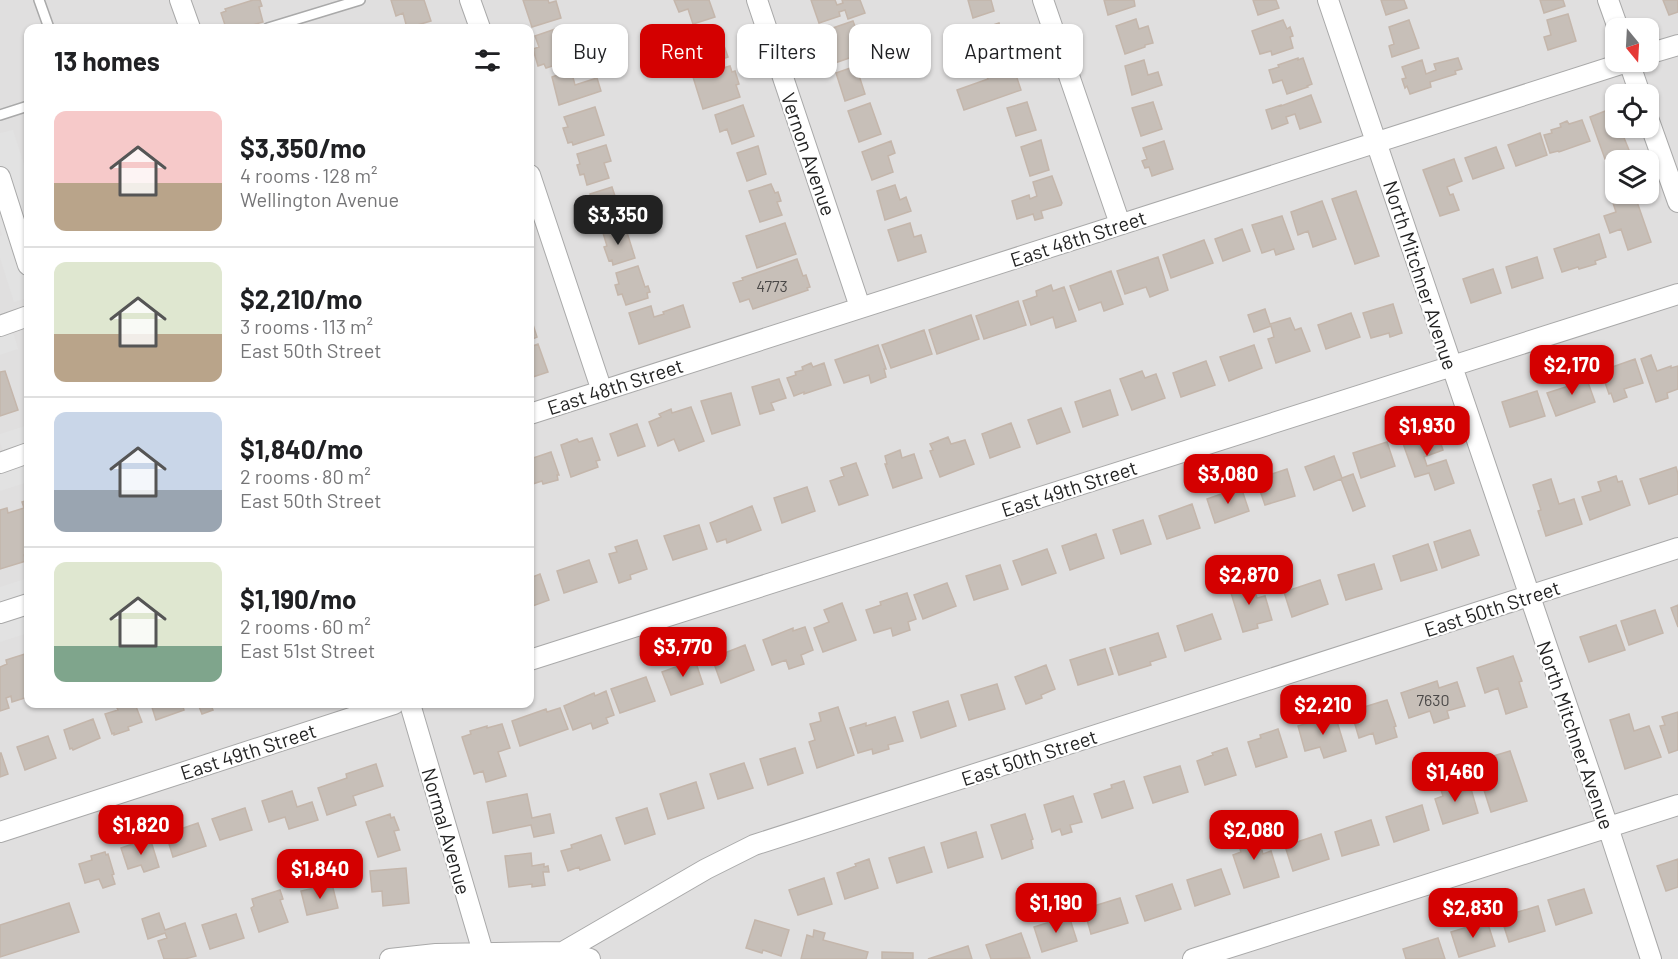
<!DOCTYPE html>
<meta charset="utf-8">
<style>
:root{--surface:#fff;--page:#f6f6f6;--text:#202124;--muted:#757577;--line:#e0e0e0;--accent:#d40000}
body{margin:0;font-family:Barlow,sans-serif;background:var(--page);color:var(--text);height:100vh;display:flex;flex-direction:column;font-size:22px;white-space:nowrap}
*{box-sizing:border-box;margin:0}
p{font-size:20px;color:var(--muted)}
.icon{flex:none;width:33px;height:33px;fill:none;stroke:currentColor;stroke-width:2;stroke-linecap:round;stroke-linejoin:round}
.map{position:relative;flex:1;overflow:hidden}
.sheet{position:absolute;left:24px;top:24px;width:510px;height:684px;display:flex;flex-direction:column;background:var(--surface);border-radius:12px;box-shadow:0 2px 4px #0004}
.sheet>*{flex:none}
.hud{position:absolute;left:552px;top:24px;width:570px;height:54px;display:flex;gap:12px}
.needle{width:39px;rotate:162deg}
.controls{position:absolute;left:1605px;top:18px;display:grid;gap:12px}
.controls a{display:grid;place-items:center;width:54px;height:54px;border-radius:12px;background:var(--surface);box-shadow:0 2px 4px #0004;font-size:30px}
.price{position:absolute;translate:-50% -51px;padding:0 14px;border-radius:12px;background:var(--accent);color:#fff;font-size:20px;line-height:39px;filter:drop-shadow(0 2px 3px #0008)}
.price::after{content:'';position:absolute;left:50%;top:36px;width:18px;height:14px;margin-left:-9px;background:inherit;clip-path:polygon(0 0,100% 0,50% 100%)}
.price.on{background:#222;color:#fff}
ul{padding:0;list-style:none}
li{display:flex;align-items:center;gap:18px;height:150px;padding:0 30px}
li+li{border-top:2px solid var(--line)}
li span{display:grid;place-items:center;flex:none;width:168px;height:120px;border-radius:12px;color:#555}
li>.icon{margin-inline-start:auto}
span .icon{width:72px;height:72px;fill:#fffc;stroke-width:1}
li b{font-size:26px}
h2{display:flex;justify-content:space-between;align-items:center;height:72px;padding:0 30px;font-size:26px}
.chip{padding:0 21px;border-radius:12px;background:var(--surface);box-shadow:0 2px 4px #0004;font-size:21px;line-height:54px}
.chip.on{background:var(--accent);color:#fff}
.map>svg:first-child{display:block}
</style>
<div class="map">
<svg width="1678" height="959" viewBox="0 0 1678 959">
<rect width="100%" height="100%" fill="#f2efe9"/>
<path fill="#e0dfdf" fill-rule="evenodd" d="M0,0H1678V959H0ZM28,28H530V704H28ZM1616,28H1648V62H1616ZM1616,94H1648V128H1616ZM1616,160H1648V194H1616Z"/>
<path fill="#e2e2e2" d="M13,130L28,177V314L24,299L14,302L0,258V236L2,235L0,229V133Z
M0,328L14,335L18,349L0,355Z
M28,425V482L0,491V454L3,452L0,442V434Z
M28,578V633L0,642V587Z"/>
<path fill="#c7bfb8" stroke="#c4b6ab" stroke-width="1.5" d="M253,0H260L262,6L259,7L263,22L242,28H226L221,13L226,11L225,9Z
M391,0H424L431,21L407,28L403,13L396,16Z
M523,0H548L549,3L556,1L561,18L532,27Z
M674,0H709L715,17L693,24L688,9L679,12Z
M811,0H835L837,5L843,3L842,0H860L865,13L848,19L845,10L839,12L840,16L819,23Z
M968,0H991L994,11L973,18Z
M1104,0H1134L1135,6L1108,15Z
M1253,0H1276L1279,8L1258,15Z
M1381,0H1404L1407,8L1386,15Z
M1540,0H1563L1565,6L1544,13Z
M1663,0H1678V12L1669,15Z
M1568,14L1576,41L1548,50L1544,37L1551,35L1547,20Z
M1136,19L1139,29L1148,26L1153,43L1145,45V47L1125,54L1116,26Z
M1283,20L1287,29L1290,27L1293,36L1290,37L1293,48L1272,55L1271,51L1260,54L1252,31Z
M1409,20L1419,48L1392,57L1389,46L1394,44L1389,27Z
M853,21L864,51L854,54L855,56L832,64L821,32Z
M999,23L1007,51L987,58L978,30Z
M567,25L577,58L546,68L544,64L538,66L533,49L539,47L535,36Z
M717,26L728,57L705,65L700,49L694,51L689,36Z
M1298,58V60L1303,58L1312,84L1307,86L1308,87L1287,94L1282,80L1273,83L1269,70L1279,67L1278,65Z
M1458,58L1462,69L1455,71L1456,74L1430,82L1431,87L1410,94L1407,86L1405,88L1402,79L1406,78L1402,67L1422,60L1426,74L1436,70L1434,64Z
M1144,60L1148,75L1158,72L1162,85L1132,95L1125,66Z
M721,63L723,68L730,66L732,72L735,71L739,84L736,85L740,97L703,109L693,77L709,72L707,67Z
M1012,63L1021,90L964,110L957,90L988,79L986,72Z
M856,66L865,94L845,101L836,73Z
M571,70L575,85L597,78L601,91L559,105L552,77Z
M1311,95L1321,122L1300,129L1295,114L1286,117L1288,123L1272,129L1266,110L1281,105V106Z
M1027,102L1036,130L1016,136L1007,108Z
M1153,102L1162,129L1141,136L1132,108Z
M870,103L881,134L859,142L848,111Z
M743,105L754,136L732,144L727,129L720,132L715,115Z
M595,107L604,135L573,145L572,142L568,143L563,128L568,127L564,117Z
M1613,108L1616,114V128H1620L1629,150L1605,159L1590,117Z
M1582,120L1590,141L1559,152L1558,151L1550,153L1544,135L1552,133L1551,130L1561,127L1560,124L1567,121L1569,124Z
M1540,133L1547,155L1516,166L1508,145Z
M1041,140L1049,170L1030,176L1021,147Z
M891,141L895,153L888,156L893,172L872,180L862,152Z
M1164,141L1173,169L1152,176L1149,167L1145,168L1142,161L1147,159L1143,148Z
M606,145L611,161L604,163L609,178L587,185L584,174L580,175L577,165L580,164L577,154Z
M758,146L766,174L747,181L737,153Z
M1496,147L1504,168L1473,179L1465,158Z
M1454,159L1462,181L1447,187L1450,195L1453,194L1459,210L1440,216L1423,170Z
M1052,176L1062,203L1061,205L1041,211L1043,218L1035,220L1033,214L1017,219L1012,201L1029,195L1030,199L1037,196L1033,182Z
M771,184L775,193L778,192L781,201L777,202L782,215L760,222L749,191Z
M895,185L900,200L906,197L911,211L885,220L877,191Z
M612,187L617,202L624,200L629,216L600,225L590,194Z
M1356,191L1379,256L1355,264L1332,199Z
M1635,196L1651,242L1628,250L1621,229L1610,233L1604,216L1616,212L1613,203Z
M1322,201L1336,239L1313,247L1308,231L1298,235L1291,212Z
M1282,216L1294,249L1276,255L1274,249L1262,253L1252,225Z
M785,223L796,254L757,268L746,236Z
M910,223L914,237L921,235L926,252L898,261L888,230Z
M625,226L635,258L613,265L612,260L609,261L604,247L607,246L603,233Z
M1242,229L1250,251L1223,261L1215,239Z
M1599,234L1606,257L1595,261L1596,264L1579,269L1578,267L1562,272L1554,249Z
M1204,240L1213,263L1171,278L1163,255Z
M1158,257L1168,290L1150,297L1146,287L1125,294L1117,271Z
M1537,257L1543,278L1512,288L1506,267Z
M797,259L803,276L806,275L810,287L807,288L808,290L753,309L749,299L740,302L733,283L743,280L742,278Z
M638,266L645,287L648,286L650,292L647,293L648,298L626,305L622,294L618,295L615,285L619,284L616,273Z
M1493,269L1501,293L1471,303L1463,279Z
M1111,271L1123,304L1104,311L1101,302L1079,310L1070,286Z
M1051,285L1053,291L1064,287L1076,321L1056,328L1053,317L1031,325L1023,301L1037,296L1036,291Z
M1018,301L1026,325L984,339L976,316Z
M1393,304L1402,333L1390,337L1389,333L1371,338L1363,313Z
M683,305L690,327L639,344L629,313L651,306L654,317L664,314L663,312Z
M1265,309L1270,324L1290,318L1295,330L1301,328L1310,351L1276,363L1268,339L1274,337L1271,326L1254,332L1248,315Z
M1351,313L1360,337L1326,349L1318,325Z
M530,315L537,337L530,340Z
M971,315L979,339L937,354L929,330Z
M924,330L932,354L891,368L882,345Z
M538,344L548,372L530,378V347Z
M878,345L886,369H884L886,377L871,383L869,375L844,383L835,360Z
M1254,345L1262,368L1229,381L1220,357Z
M1651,355L1657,371L1671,366V368L1678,366V389L1667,393L1668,398L1656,402L1641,359Z
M1635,359L1643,383L1624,389L1627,397L1614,402L1611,393L1609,394L1601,371Z
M1206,361L1215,385L1181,397L1173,373Z
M811,363L813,367L824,363L831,385L804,394V392L794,396L787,378L796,375L795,372L803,370L802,367Z
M5,371L18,410L0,416V372Z
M1142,371L1145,378L1156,374L1165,398L1132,410L1120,379Z
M1585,374L1595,402L1556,416L1547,393L1575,384L1573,378Z
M779,379L786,398L771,403L774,410L760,414L752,387Z
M1110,390L1118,415L1083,427L1075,402Z
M1537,391L1545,416L1510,427L1502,402Z
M731,393L740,425L712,434L701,401Z
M691,407L704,441L679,451L674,439L658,446L649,422L661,417L659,414L671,409L672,413Z
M1061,408L1070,432L1037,444L1028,420Z
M1011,423L1020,447L990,458L982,434Z
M637,424L645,446L618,456L610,434Z
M1435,426L1443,450L1424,457L1427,466L1446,460L1454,483L1435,490L1429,473L1415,477L1401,438Z
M948,437L951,444L965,440L974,464L940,477L930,451L933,450L930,444Z
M592,438L600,460L596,461L598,467L571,477L561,445L577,439L579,442Z
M1387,442L1395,466L1361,478L1353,453Z
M900,450L902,458L914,454L922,478L893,488L885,464H887L885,456Z
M551,452L559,475H557L558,480L543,484L542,481L530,485V459Z
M1334,456L1342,478L1353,474L1365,506L1353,511L1341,479L1314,490L1305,467Z
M856,463L868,495L839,505L830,481L844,476L841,468Z
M1676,467L1678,474V494L1649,504L1640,479Z
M1287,469L1295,496L1265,505L1257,482L1273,477L1272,474Z
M1616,476L1618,482L1622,481L1630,505L1590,520L1582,497L1601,491L1598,482Z
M1551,479L1559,504L1574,499L1582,524L1546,536L1538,511L1541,510L1533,485Z
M807,487L815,511L782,523L774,498Z
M1241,487L1249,511L1215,523L1207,499Z
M28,500V554L24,555L26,561L0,569V510L7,508L8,513L24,508L22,502Z
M1192,504L1200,528L1167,539L1159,516Z
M752,506L761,530L727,543L726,539L717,542L710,523Z
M1143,520L1151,544L1121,554L1113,530Z
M699,525L707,549L673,560L664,536Z
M1470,530L1479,555L1442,568L1434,542Z
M1096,534L1104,558L1070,570L1062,546Z
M637,540L647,569L630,575L631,579L619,583L609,554L617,552L615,547Z
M1428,544L1437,570L1401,581L1393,556Z
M1047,549L1056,573L1022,585L1013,561Z
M589,560L597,582L564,593L557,571Z
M1374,564L1382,589L1346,600L1338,575Z
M1000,565L1008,589L974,600L966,576Z
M540,574L549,600L530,607V578Z
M1243,579L1245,589L1254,587L1257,598L1265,596L1272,620L1257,624L1258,628L1243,632L1231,593H1233L1230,583Z
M1320,580L1328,604L1292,617L1284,592Z
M947,583L956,606L923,619L914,595Z
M907,593L916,619L908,622L910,630L893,636L891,628L874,633L866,610L881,605L880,602Z
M842,603L856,640L823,652L814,628L829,622L824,610Z
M1678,605V627L1671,608Z
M1655,610L1663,633L1629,645L1621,621Z
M1212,614L1221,639L1185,651L1177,626Z
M1616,625L1625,650L1589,662L1580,637Z
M805,627L813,650L801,655L804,664L789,669L786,660L772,665L763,640L793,628V631Z
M1158,633L1166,657L1150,662L1151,665L1119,675L1110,648Z
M745,645L754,670L721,683L712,658Z
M1105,649L1113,674L1078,685L1070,660Z
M28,653V697L12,702L11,696L6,698L9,708L0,711V667L7,664L6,660Z
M1513,656L1522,681L1519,682L1527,707L1506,714L1498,688L1485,693L1477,668Z
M695,660L703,684L671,695L662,672Z
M1046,665L1055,689L1041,695L1042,698L1026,704L1015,677Z
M646,677L655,701L620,713L611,689Z
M1437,681L1439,688L1457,682L1465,706L1447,711L1449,718L1434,723L1430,711L1409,718L1401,693Z
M997,684L1005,709L969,720L961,695Z
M606,691L614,715L606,718L608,723L593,729L591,723L573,730L564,706L594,693L595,696Z
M1387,700L1396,726L1394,727L1397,737L1376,744L1373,733L1359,738L1351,711Z
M948,701L956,726L921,738L913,712Z
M115,704H130L131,705L135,704L142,722L128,727L129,730L114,735V733L112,734L105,714L118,710Z
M151,704H182L184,710L156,720Z
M198,704H212H210L213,710L202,714Z
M838,707L854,755L817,768L809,742L815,740L810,724L821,721L819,713Z
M560,708L568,729L520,746L512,721L546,709L547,712Z
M1678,712V750L1669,753L1660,726L1665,725L1662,717Z
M1629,714L1634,731L1649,726L1661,757L1625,769L1610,720Z
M1335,715L1346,751L1324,758L1320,747L1305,751L1298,726Z
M895,717L903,741L888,745L889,749L873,754L872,749L858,753L850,728L866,723V726Z
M93,719L100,738L73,750L72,748L70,749L64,730Z
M502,724L510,748L498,752L506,776L486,782L483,771L474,774L462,737L471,734L470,731L487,726V728Z
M1278,729L1287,757L1256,767L1248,742L1261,738L1260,735Z
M48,736L56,758L25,770L17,747Z
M795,748L803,773L768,785L760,759Z
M1227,748L1236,775L1205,785L1197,761L1213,755L1212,753Z
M1510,751L1527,801L1491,812L1483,787L1498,783L1490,757Z
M0,753H1L8,774L0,777Z
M744,763L753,788L718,799L710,774Z
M376,764L383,786L353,796L356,805L327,815L318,788L347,778L346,774Z
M1180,766L1188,792L1153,803L1144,777Z
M1124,781L1133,808L1102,818L1094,794L1112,788L1111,785Z
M1457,781L1461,792L1471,789L1478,813L1443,824L1435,799L1443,796L1440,787Z
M696,782L704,808L668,819L660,794Z
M292,791L297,807L312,802L318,820L289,829L285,817L269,822L262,801Z
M527,794L532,818L550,814L554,833L534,837L531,825L493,833L487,802Z
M1073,796L1082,822L1070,825L1072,832L1062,835L1060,829L1052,832L1044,805Z
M1422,805L1429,830L1394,842L1386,817Z
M245,808L252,830L220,840L212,819Z
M647,808L655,834L625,844L616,818Z
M390,814L391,818L394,817L399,830L394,831L400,850L378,857L366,822Z
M1025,814L1033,839L1031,840L1033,848L1002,859L991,825Z
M1371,820L1379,845L1342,856L1335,832Z
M198,823L206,846L173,857L166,834Z
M1256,830L1263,854L1271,851L1279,877L1244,888L1233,855L1241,852L1236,837Z
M976,832L983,857L948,868L941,843Z
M1321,834L1329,859L1293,871L1285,846Z
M601,835L610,860L580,870L579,867L568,871L561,851L572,848L571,845Z
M150,838L159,867L144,872L141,865L128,869L121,848Z
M924,847L932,872L897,883L889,858Z
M105,852L106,855L108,854L114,874L112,875L115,884L103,888L99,879L85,883L79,864L92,860L91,856Z
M531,853L532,866L544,864V867L548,866L549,872H543L545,885L532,887V884L509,887L505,856Z
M869,859L878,888L845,899L837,873L856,866L855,864Z
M1678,859V887L1666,891L1657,866Z
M406,868L409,903L383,906L382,891L372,892L370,871Z
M1221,869L1230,894L1195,906L1187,880Z
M824,878L832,904L798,915L789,890Z
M332,884L338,908L307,915L301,891Z
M1172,884L1181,909L1145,921L1136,896Z
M1584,889L1592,913L1556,925L1548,900Z
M280,890L283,899L280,900L288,922L259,932L251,908L254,906L252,899Z
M1120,898L1128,923L1091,934L1084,909Z
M69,903L79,932L0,957V925Z
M1538,906L1545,931L1509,942L1501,917Z
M159,913L165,930L185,923L196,956L185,959H164L158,941L167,938L165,933L148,939L142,919Z
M236,914L244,938L210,949L202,925Z
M1069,916L1077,941L1042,952L1034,927Z
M755,920L789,930L781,956L763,950L762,953L746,948Z
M1487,921L1495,946L1459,957L1451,932Z
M814,930L825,933L823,940L868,952L866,959H801L807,935L813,937Z
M1021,933L1030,958L991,959L986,945Z
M1438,938L1445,959H1406L1403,949Z
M968,946L972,959H928Z
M882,952L913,953V959H882Z"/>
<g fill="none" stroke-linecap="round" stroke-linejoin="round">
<g stroke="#a9a9a9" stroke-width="12">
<path id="service" d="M39,0L49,28
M268,28L360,0
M0,115L28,106"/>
</g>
<g stroke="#a9a9a9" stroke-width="22">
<path id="minor" d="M180,0L190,28
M470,0L480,28
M757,0L860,307
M1043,0L1120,224
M1328,0L1608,827L1651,959
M1608,0L1618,28
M1648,54L1678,45
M1629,62L1640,94
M1648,118L1678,202
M530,175L602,391
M0,177L28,265
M0,326L28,316
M530,414L1627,62
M0,463L28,453
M0,613L28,604
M530,660L1678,294
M410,704L485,959
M0,832L394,704
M563,952L590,959
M390,959L436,954L563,952L706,869L754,845L1678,548
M1193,959L1678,805"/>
</g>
<use href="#service" stroke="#fff" stroke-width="9"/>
<use href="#minor" stroke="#fff" stroke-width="20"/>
</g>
<g text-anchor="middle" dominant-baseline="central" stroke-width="4.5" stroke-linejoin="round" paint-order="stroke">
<g font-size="16" fill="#4b4948">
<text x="772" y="285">4773</text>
<text x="1433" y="699">7630</text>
</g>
<g font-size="20" fill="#222" stroke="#fff">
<text transform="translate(809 154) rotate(71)">Vernon Avenue</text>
<text transform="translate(1078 238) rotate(-18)">East 48th Street</text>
<text transform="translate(1421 275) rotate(72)">North Mitchner Avenue</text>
<text transform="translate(615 386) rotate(-18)">East 48th Street</text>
<text transform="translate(1069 488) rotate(-18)">East 49th Street</text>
<text transform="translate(1492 608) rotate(-18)">East 50th Street</text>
<text transform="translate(1576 735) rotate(71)">North Mitchner Avenue</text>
<text transform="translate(248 751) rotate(-18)">East 49th Street</text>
<text transform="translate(1029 757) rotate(-18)">East 50th Street</text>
<text transform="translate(447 831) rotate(74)">Normal Avenue</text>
</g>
</g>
</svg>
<div class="controls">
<a><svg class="needle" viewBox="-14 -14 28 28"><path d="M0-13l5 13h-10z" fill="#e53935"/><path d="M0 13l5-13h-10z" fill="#757577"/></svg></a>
<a><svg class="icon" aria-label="locate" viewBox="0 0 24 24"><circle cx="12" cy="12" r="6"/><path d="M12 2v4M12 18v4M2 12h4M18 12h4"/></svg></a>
<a><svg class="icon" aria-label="layers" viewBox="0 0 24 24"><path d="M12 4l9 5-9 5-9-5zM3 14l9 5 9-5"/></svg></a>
</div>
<b class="price on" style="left:618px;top:246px">$3,350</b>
<b class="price" style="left:1572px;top:396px">$2,170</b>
<b class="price" style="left:1427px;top:457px">$1,930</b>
<b class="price" style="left:1228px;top:505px">$3,080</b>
<b class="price" style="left:1249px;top:606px">$2,870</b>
<b class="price" style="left:683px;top:678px">$3,770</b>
<b class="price" style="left:1323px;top:736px">$2,210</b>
<b class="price" style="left:1455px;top:803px">$1,460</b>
<b class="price" style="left:141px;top:856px">$1,820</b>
<b class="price" style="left:1254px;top:861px">$2,080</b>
<b class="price" style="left:320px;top:900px">$1,840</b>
<b class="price" style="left:1056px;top:934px">$1,190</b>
<b class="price" style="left:1473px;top:939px">$2,830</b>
<div class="hud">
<a class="chip">Buy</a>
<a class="chip on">Rent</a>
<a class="chip">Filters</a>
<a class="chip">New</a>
<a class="chip">Apartment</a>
</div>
<section class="sheet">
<h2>13 homes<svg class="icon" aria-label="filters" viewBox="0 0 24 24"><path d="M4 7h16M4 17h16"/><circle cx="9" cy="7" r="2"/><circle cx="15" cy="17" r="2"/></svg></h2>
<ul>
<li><span style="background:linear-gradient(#f6c9c9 60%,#b9a48a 0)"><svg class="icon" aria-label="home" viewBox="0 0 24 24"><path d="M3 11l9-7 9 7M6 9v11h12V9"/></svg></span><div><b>$3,350/mo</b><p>4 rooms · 128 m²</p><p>Wellington Avenue</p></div></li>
<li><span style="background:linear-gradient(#dfe7d0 60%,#b9a48a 0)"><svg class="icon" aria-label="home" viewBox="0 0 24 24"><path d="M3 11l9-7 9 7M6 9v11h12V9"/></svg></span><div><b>$2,210/mo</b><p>3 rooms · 113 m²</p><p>East 50th Street</p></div></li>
<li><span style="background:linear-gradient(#c9d6e8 65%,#9aa5b1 0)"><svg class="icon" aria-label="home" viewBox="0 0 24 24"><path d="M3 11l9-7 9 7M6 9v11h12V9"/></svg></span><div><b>$1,840/mo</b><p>2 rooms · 80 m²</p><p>East 50th Street</p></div></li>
<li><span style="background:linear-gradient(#dfe7d0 70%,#7fa58c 0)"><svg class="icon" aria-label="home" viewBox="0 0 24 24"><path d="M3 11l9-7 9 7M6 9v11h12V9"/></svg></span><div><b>$1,190/mo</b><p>2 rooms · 60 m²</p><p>East 51st Street</p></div></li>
</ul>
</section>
</div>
